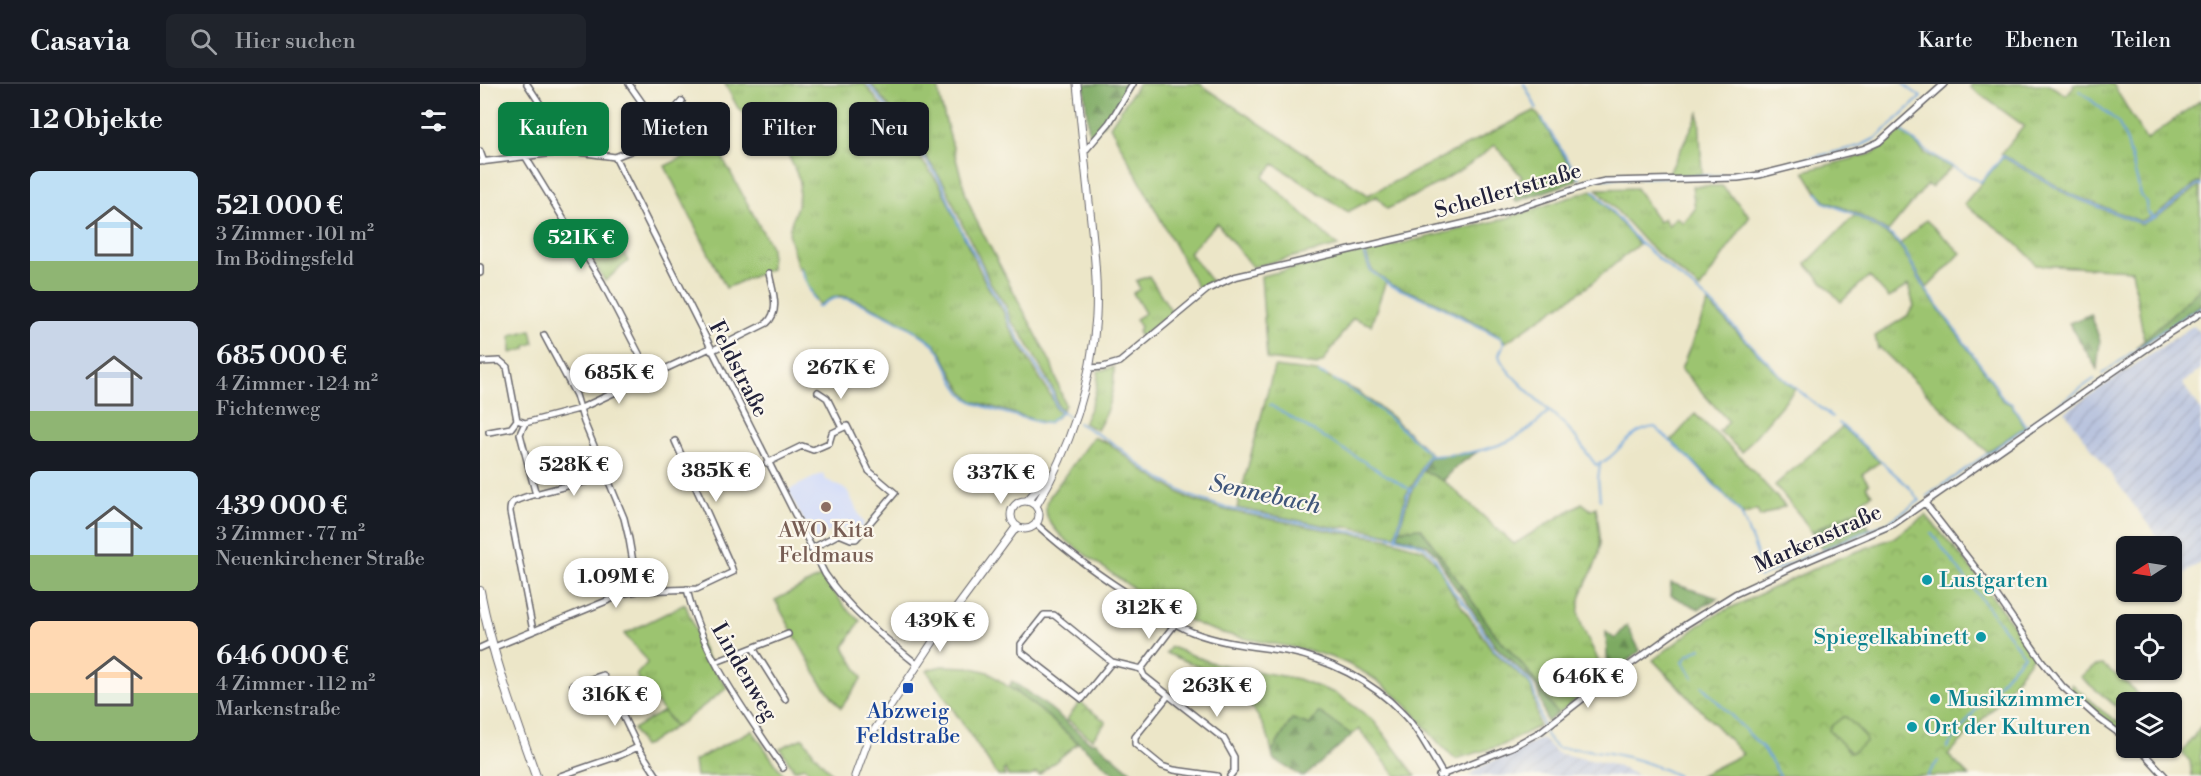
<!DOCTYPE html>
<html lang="de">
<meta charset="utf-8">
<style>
:root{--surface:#171b24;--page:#20242c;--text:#f1f3f6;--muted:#9ea1a6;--line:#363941;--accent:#0b8043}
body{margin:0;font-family:"Libre Bodoni",serif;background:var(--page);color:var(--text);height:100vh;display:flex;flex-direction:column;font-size:22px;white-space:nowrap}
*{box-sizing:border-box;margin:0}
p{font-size:20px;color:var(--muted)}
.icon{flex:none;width:33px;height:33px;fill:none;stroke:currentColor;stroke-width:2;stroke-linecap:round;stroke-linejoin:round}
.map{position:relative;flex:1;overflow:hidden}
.drawer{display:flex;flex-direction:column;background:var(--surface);width:480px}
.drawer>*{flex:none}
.top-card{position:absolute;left:18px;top:18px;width:570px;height:54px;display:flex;gap:12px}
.needle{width:39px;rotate:258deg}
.fabs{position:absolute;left:1636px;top:452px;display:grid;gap:12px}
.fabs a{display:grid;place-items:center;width:66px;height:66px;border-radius:9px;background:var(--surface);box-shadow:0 2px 4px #0004;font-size:30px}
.price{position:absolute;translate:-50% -51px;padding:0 14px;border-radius:21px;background:#fff;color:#222;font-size:20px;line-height:39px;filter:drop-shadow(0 2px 3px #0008)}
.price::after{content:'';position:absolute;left:50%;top:36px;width:18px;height:14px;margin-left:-9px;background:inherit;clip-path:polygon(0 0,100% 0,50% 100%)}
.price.current{background:var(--accent);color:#fff}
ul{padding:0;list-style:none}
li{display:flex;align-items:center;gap:18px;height:150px;padding:0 30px}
li span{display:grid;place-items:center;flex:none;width:168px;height:120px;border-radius:9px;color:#555}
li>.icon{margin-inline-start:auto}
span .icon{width:72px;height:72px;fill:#fffc;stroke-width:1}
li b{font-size:26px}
h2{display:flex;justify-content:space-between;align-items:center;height:72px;padding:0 30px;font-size:26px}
.pill{padding:0 21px;border-radius:9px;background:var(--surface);box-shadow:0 2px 4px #0004;font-size:21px;line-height:54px}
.pill.current{background:var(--accent);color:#fff}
header{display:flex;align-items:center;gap:36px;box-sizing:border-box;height:84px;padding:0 30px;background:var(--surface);border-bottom:2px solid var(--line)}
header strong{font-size:28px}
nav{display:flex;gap:33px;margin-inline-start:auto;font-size:21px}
.search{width:420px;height:54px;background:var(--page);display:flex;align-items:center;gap:15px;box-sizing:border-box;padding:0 21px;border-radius:9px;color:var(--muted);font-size:22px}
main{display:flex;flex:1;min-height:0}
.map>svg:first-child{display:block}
</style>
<header>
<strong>Casavia</strong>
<div class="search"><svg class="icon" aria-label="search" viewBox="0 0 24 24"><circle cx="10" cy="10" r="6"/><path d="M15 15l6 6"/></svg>Hier suchen</div>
<nav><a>Karte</a><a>Ebenen</a><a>Teilen</a></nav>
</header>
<main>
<section class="drawer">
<h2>12 Objekte<svg class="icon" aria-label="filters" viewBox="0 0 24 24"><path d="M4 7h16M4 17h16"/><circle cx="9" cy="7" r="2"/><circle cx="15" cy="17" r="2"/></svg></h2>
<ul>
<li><span style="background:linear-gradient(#bfe0f5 75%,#8fb573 0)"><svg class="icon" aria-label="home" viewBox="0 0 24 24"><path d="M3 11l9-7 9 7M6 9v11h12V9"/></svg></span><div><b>521 000 €</b><p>3 Zimmer · 101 m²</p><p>Im Bödingsfeld</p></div></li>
<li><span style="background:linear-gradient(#c9d6e8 75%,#8fb573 0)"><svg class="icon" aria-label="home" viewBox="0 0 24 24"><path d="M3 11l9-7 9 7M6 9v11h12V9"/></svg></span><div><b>685 000 €</b><p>4 Zimmer · 124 m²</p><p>Fichtenweg</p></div></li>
<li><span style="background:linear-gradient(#bfe0f5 70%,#8fb573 0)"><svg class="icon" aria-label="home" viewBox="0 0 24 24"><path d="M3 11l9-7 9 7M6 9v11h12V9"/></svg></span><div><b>439 000 €</b><p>3 Zimmer · 77 m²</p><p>Neuenkirchener Straße</p></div></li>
<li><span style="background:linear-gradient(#ffd9b3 60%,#8fb573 0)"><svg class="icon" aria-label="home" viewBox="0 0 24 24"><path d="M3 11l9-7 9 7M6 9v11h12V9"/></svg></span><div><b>646 000 €</b><p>4 Zimmer · 112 m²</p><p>Markenstraße</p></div></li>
</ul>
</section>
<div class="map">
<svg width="1721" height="692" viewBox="0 0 1721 692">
<defs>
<pattern id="industrial-furrows" width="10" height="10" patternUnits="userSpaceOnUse" patternTransform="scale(1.5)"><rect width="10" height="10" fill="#bac4de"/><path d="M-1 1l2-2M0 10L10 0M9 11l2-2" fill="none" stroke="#a0a8bf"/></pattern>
<pattern id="grass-tufts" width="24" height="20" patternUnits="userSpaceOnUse" patternTransform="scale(1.5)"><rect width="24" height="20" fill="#9cc46f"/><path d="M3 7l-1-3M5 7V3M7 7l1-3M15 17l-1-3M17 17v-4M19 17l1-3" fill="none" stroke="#86a861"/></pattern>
<pattern id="forest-firs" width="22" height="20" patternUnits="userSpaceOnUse" patternTransform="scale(1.5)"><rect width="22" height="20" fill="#7daa62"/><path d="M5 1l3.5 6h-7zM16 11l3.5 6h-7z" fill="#668a52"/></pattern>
<pattern id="park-crowns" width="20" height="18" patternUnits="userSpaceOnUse" patternTransform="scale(1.5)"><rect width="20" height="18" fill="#9cc46f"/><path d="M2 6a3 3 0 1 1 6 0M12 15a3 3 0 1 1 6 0" fill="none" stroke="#86a861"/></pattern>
</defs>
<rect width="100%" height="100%" fill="#fbf7ec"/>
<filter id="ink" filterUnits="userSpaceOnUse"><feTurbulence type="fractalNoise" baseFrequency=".0167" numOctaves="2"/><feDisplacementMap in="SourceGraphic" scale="12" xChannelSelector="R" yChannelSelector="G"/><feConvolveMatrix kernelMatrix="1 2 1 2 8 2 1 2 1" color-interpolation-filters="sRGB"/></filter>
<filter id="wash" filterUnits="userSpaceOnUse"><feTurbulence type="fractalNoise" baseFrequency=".008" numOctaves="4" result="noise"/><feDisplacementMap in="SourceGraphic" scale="24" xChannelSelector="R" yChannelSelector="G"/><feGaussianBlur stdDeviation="1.35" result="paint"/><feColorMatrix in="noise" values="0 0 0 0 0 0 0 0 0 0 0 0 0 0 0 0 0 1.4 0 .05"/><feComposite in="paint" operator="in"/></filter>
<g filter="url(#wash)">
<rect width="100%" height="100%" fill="#ece6c8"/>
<path fill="#d0daf9" d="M343,389L345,395L367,406L384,440L378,448L369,449L360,442L334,457L308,406Z"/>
<path fill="url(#industrial-furrows)" d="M1714,241L1721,250V285L1702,299L1721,326V478L1704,490L1692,473V462H1684L1585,328Z
M1062,654L1077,669L1134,681L1159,692H988L1000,683Z"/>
<path fill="url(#grass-tufts)" stroke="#5f7355" stroke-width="1.5" d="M245,0H385L460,101L506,200L523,227L529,243L573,316L575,324L580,330L578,332L568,339L562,338L493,317C477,305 471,283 460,267C450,251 378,212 359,212C351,213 346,218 339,221L326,198L321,183L318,184L309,152L310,143L318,119L320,97L307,68L295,53L258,24Z
M391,0H458L460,16L486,111L495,134L571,279L585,321L582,326L578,322L574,307L543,252L531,237L526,222L509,197L503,181L483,142L465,101L432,52Z
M658,0H720L888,111L1054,27L1059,32L1092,85L1041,106L1036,99L1042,93L1015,61C982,88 946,107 907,125L897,112L868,128L794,80L783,93L858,162L772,183L737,139L709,168L731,197L719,206L630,42Z
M1492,0H1568L1586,11L1594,2L1593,0H1633L1666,56L1721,16V99L1718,98L1676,131L1660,137L1593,111L1521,70L1544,42L1490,3Z
M1219,29L1222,90L1188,91Z
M1422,46L1446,70L1472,83L1451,103L1447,101L1408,148L1376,129L1345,117L1337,108L1324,87L1391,70L1402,64Z
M234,58L291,163V185L246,204L185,82Z
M1523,73L1592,113L1661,140L1677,133L1720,101L1721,204L1664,256L1652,186L1556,181C1538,156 1509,139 1484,120Z
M1212,102H1242L1270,132L1220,205L1167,160L1117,105L1156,104L1179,138L1184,134L1188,142L1196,133L1203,139L1215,125Z
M1112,106L1159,160L1107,203L1026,258L1014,248L954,217L912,201L892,186L885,168L1024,135Z
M1375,131L1413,154L1424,168L1446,207L1510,295L1522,316L1532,321L1545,343L1507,368L1399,263L1398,265L1395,252L1427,232L1434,222L1428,201L1409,214L1389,192L1361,218L1326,180Z
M1446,136L1481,169L1447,204L1420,160Z
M136,155L148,177L125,197L112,176Z
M883,168L890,187L906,197L891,241L873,234L843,278L837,281L787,275L781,192Z
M669,192L692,228L660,253L658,247L660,243L655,235L665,229L653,209L660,205L656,197Z
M1228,219L1300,292L1315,305L1262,368L1239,347L1249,338L1201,285Z
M634,283C635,305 628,328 617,346L603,339C612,322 618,306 618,287Z
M794,283L837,288L877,307L911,332L951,370L947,372L934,399L926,410L916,451L868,443L857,444L757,424Z
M1215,330L1260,373L1305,422L1280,433L1277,426L1263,431L1225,389L1191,357Z
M1362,343L1400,378L1382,390L1389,400L1386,402L1392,410L1379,419L1389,435L1385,438L1377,426L1331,448L1322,434L1295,401Z
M613,353L630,360L668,390L710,415L745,426L856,448L906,454L944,466L958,481L971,507L1013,567L1049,599L1052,605L1059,642L1023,661L976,675C960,662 949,648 936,632C919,613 899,596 876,584C832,560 782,562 736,547C690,533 649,502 610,474C596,464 579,453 570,438C564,430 566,420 570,412Z
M943,386L962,395L1034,460L1102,419L1111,426L1116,423C1118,438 1122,454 1119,469C1115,489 1096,508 1099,531C1102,553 1123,572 1121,596L1077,630L1048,587L1015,550L941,444L919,446L929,412Z
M342,492L366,524L380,537L364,563L382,594L361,624L340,597L295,516Z
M205,520L225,570L247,604L196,643L159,596L156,591L167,579L166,575L144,550Z
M691,563L733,579L818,595L857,610L893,636L936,692H916L879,645L872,651L839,628L830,641L812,635L792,668C786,634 759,602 728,587C715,580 699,575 686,569Z
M1623,581L1648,600L1664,618H1647V631L1600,593L1615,582Z
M462,582L489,583L508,588L560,626L598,659L559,691L557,689L550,692H528L525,685L523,687L525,692H518L447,587L450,585Z
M1592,600L1621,626L1647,645V653L1592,608L1590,605Z
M272,646L304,692H216L214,677Z
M323,654L335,671L354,692H334L324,683L314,686L300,664Z"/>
<path fill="url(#forest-firs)" stroke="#50664e" stroke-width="1.5" d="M604,0H649L625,38L614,51H609Z
M1092,85L1097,92L1096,97L1036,118L1032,110Z
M1721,204V221L1656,264L1664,256Z
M1611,230L1620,257L1617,285L1589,239Z
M997,368L976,383L963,397L943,386L949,373Z
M1377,426L1390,445L1342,465L1331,448Z
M941,444L1015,550L1048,587L1077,630L1067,638L1057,604L1052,597L1015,562L988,519L973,500L956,470L947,461L918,452L919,446Z
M1191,499L1238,514L1219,525L1190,511Z
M1147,541L1160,567L1130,590L1127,574L1126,548L1135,555Z
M532,597L570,624L610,658H616L656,692H637L560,626L529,603Z
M839,628L872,651L825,692H821L793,675L792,668L812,635L830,641Z"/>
<path fill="url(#park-crowns)" stroke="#5f7355" stroke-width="1.5" d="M51,246L54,259L46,262V265L31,269V251Z
M1446,431L1496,490L1554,571L1516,621L1468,671L1489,692H1219L1263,670L1173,576L1229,534L1346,479L1413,454Z
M600,618L626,638L612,655L587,635Z
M183,627L195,643L163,663L153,645Z
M1720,643L1721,692H1712L1710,677L1702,669Z"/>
<path fill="#9cc46f" stroke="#5f7355" stroke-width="1.5" d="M1363,633H1366L1385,652L1386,658L1371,669L1349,646L1350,643Z"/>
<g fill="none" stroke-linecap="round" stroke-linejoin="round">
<path stroke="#6da4db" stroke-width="2" d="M388,0L430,53L462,100L480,144L501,182L507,198L524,224L530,240L572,308L576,323L593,336
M1044,0L1057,25
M1600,7L1638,38L1647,58L1661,111L1666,118L1667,128L1674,134
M1062,35L1100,95
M1415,37L1441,13L1423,0
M1421,45C1443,69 1472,82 1501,98L1523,72L1592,112L1661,139L1677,132L1718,100L1721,101
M1109,95L1247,91L1280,86L1380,62L1396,54L1415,38
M1114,107L1160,159L1229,217L1303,294L1352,333
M1337,109L1344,118L1376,131L1414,153L1425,168L1447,207L1511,295L1523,315L1532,320L1546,343
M884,168L891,187L912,202L954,219L1021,254L1024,259L1019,271C1021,287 1074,330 1088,344C1098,355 1106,369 1116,381C1139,374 1145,346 1175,343L1209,374L1261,429L1276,467L1279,493L1337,468
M320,184L335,217
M337,222L338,223C345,220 350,214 358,214C377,213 444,249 456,263C468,279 472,301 487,314C498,324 546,334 562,339H568L581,329
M839,289L847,292
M1622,290L1697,237L1721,223
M853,295C892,317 920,342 952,372
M790,321L931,406
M598,339L633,359L669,388L710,412L746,424L857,446L906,451L934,458L945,463L953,471L973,507L986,521L1014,565L1049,597C1062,617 1056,650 1078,664C1118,665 1161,673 1198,692
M1359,339L1429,403L1440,417
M1120,380L1118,395L1120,416
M1447,412L1614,295
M1412,436L1439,417
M1451,449L1544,571L1497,624L1467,664
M916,454L927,411L936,399L947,373C958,371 970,371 981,370C1016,365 1045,354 1069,327
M1343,466L1411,437
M1213,594L1203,578L1208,571L1221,564
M1222,602L1284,665L1300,692
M1447,692L1458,677"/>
</g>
</g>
<g filter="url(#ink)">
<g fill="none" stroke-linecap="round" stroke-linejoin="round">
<g stroke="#69676c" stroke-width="8">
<path id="minor" d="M47,0L91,67
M149,0L179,43
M0,67L4,78
M604,68L629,39L653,0
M45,72L122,198L171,293
M135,73L163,62L202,17
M0,78L91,67L135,73L345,490C370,527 403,553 438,581
M0,183V189
M64,251L96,311L104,338L144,434L149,455L158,507
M231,267L287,239C301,226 292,206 289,189
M0,278L20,277L27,283L37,336L45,339L99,325L230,264
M610,284L623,283L640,278L728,205L754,193L1007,134L1111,100L1125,97L1258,94L1279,91L1383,65L1399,58L1464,0
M338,308L347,314L362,344
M45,339L40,350L56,411
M9,348L31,344L37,336
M287,379L322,362L333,366L349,359L352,349L367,342L389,387L415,409L376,455H371L359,450L331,465
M1445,419L1515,509L1562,577L1583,603L1618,634L1647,655
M556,440C588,469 624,495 661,518C678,529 694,541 712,548C743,560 774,562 806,567C848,575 892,597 921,628C939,645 951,671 964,692
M207,505C222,572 266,628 303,684
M53,547L30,428C30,424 30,422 32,419C39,412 112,396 127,393
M0,564L11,559
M12,564L146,509L158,507L217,505L253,488L251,482L195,357
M273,564L305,615
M236,578L308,550
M632,578L602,615L541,568V560L564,531H574L632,578L661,585
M661,585L664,592L744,655L754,673V687L750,692
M661,585L695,540
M93,601L123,591L158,663L177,692
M688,612L655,653V660L682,682L694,686L737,692
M1658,663L1685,692
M80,692L141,671L158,663
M959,692L1032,663L1060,648L1105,613L1205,541L1255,510L1313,483L1414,440L1688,250L1721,229"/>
</g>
<g stroke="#69676c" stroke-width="9">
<path id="tertiary" d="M547,417L565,396
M531 431a14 14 0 1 1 28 0a14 14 0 1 1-28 0Z
M556,422C590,365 612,298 616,232C618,194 613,156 609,118C605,79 601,39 597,0
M375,692L388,656L464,541L537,442"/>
</g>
<g stroke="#69676c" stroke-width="10">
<path id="secondary" d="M0,507C12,571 34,631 56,692"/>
</g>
<use href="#minor" stroke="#fff" stroke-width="5"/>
<use href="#tertiary" stroke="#fff" stroke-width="7"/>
<use href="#secondary" stroke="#fff" stroke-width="8"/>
</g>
</g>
<circle fill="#8d6e63" stroke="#fbf7ec" stroke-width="2" cx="346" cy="423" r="6"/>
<g fill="#0f9aa8" stroke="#fbf7ec" stroke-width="2">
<circle cx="1447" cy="496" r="6"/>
<circle cx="1501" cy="553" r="6"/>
<circle cx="1455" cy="615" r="6"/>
<circle cx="1432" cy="643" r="6"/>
</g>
<rect fill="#1a4fb4" stroke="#fbf7ec" stroke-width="2" x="422" y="598" width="12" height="12" rx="3"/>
<g text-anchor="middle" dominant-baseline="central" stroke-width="4.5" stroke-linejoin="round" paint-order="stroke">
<g font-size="22" fill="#22223b" stroke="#fbf7ec">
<text transform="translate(1028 107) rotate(-16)">Schellertstraße</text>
<text transform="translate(258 285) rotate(63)">Feldstraße</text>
<text transform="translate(1338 455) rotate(-24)">Markenstraße</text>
<text transform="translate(264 588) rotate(60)">Lindenweg</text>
</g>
<g font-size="22" fill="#785e54" stroke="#fbf7ec">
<text x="346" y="446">AWO Kita<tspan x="346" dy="25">Feldmaus</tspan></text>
</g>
<g font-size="22" fill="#0d838f" stroke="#fbf7ec" text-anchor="start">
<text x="1459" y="496">Lustgarten</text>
<text x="1489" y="553" text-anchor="end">Spiegelkabinett</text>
<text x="1467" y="615">Musikzimmer</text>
<text x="1444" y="643">Ort der Kulturen</text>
</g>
<g font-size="22" fill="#164399" stroke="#fbf7ec">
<text x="428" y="627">Abzweig<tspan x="428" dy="25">Feldstraße</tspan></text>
</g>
<g font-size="24" font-style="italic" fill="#40567b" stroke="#fbf7ec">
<text transform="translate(785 411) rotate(12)">Sennebach</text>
</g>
</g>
</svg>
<div class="fabs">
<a><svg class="needle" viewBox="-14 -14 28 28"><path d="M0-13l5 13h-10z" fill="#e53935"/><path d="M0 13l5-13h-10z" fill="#9ea1a6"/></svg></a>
<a><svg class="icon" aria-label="locate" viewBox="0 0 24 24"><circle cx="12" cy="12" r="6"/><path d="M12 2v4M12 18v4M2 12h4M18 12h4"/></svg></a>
<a><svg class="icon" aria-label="layers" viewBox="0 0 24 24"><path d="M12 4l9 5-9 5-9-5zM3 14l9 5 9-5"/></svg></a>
</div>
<b class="price current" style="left:101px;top:186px">521K €</b>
<b class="price" style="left:361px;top:316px">267K €</b>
<b class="price" style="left:139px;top:321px">685K €</b>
<b class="price" style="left:94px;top:413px">528K €</b>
<b class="price" style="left:236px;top:419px">385K €</b>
<b class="price" style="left:521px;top:421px">337K €</b>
<b class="price" style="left:136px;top:525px">1.09M €</b>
<b class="price" style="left:669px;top:556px">312K €</b>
<b class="price" style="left:460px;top:569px">439K €</b>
<b class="price" style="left:1108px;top:625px">646K €</b>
<b class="price" style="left:737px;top:634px">263K €</b>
<b class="price" style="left:135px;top:643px">316K €</b>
<div class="top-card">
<a class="pill current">Kaufen</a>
<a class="pill">Mieten</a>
<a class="pill">Filter</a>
<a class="pill">Neu</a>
</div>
</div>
</main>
